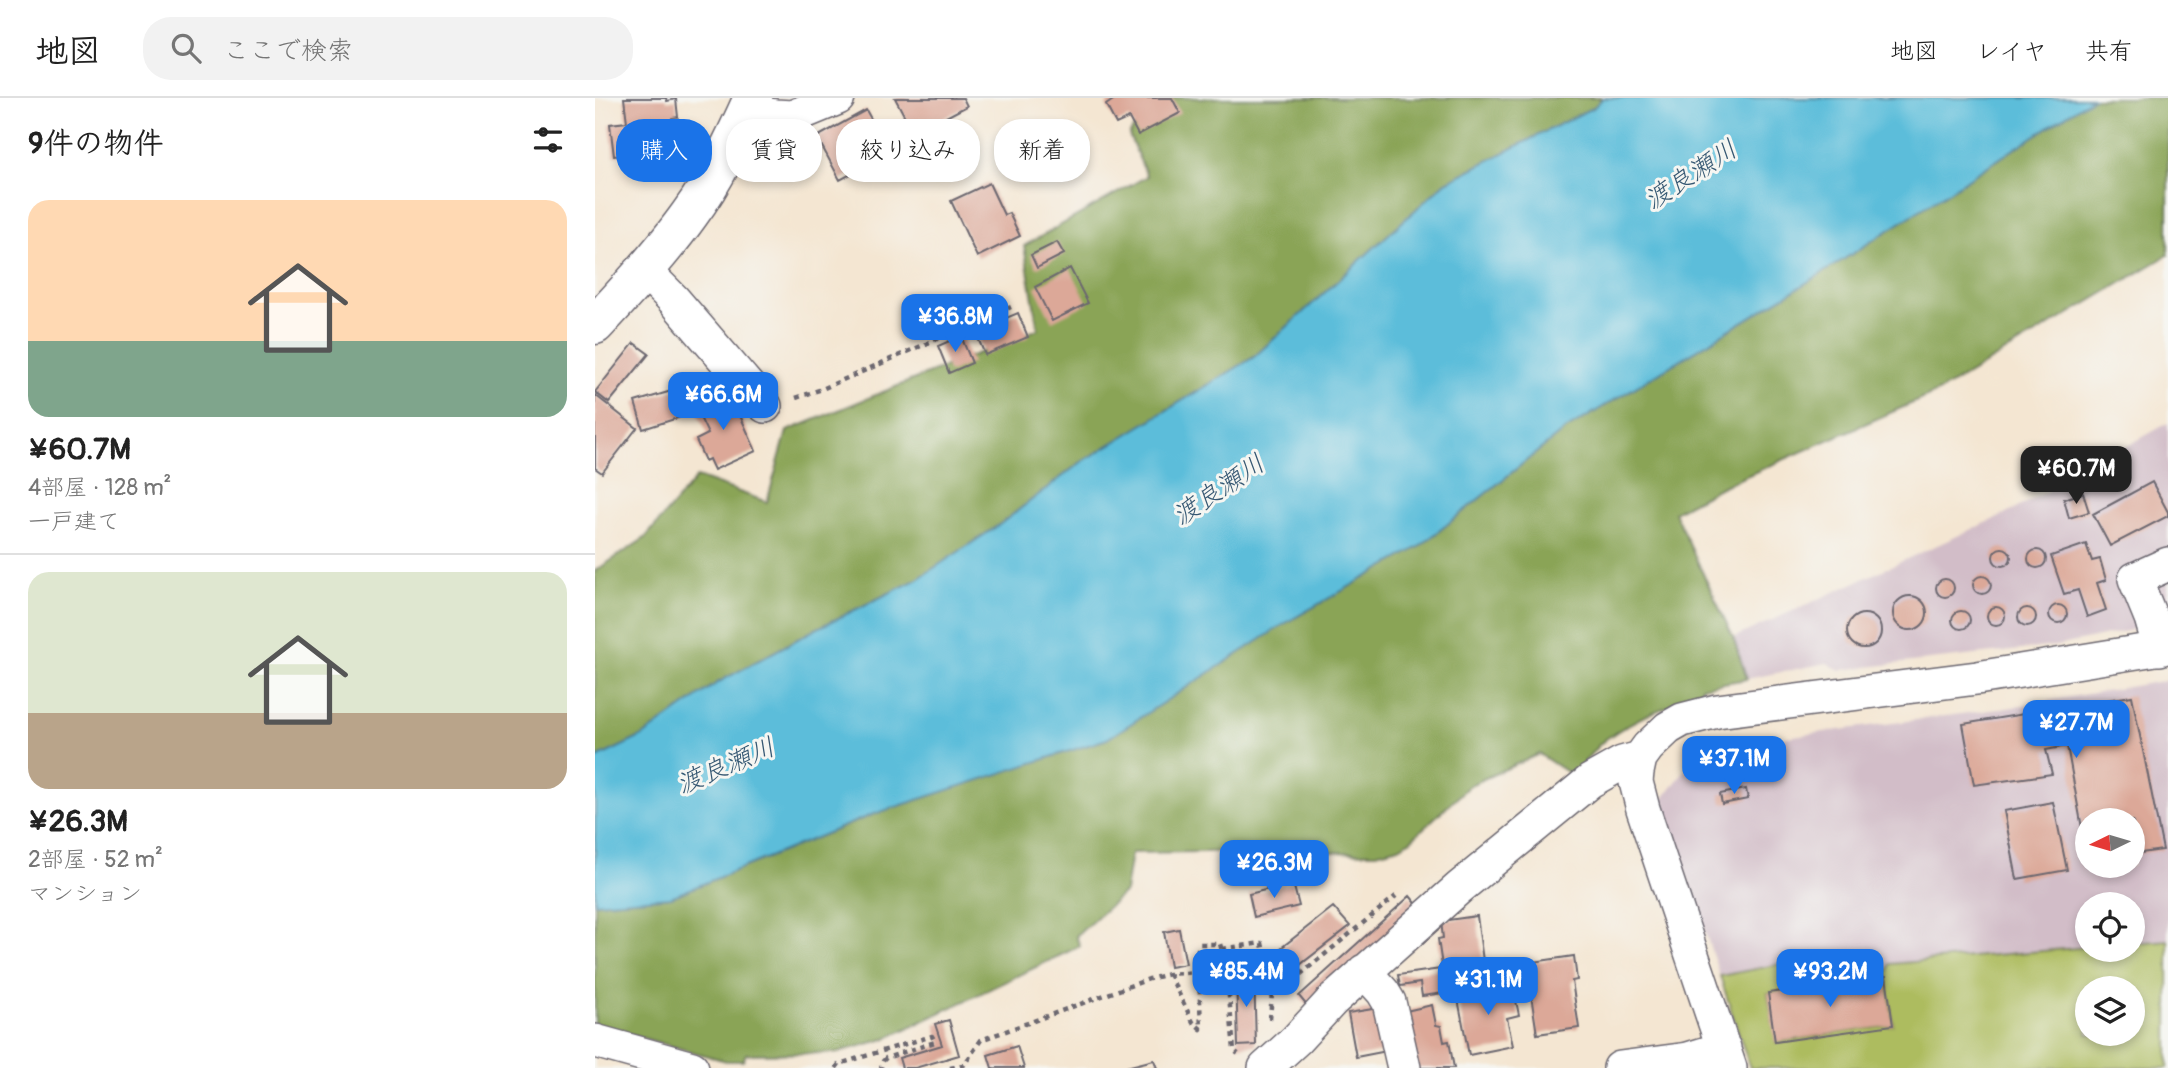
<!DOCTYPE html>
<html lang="ja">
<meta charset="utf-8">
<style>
:root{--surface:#fff;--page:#f2f2f2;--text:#222;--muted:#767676;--line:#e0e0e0;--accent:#1a73e8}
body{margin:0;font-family:Pangolin,"Klee One",sans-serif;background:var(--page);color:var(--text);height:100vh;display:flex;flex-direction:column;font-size:26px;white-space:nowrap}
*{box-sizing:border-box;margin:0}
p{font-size:23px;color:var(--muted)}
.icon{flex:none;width:38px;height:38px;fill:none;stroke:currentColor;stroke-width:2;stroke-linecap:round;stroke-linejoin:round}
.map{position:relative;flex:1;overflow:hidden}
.panel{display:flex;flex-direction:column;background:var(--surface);width:595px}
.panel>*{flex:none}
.hud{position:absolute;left:21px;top:21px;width:665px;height:63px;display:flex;gap:14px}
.needle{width:46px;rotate:265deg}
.controls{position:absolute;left:1480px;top:710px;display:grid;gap:14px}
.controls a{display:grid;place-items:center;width:70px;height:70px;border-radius:50%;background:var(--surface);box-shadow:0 4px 10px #0003;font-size:35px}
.price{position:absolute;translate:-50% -60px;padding:0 16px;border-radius:14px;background:var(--accent);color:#fff;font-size:23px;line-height:46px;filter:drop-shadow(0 2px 4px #0008)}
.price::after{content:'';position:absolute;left:50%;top:42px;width:21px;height:16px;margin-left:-10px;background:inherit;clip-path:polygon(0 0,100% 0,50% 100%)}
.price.current{background:#222;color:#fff}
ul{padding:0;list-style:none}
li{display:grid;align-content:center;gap:14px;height:371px;padding:0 28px}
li+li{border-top:2px solid var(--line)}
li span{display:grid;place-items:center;height:217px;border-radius:21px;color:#555}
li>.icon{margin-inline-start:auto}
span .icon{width:126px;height:126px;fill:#fffc;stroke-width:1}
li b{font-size:30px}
h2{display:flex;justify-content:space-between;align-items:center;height:84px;padding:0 28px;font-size:30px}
.pill{padding:0 24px;border-radius:28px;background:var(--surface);box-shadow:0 4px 10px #0003;font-size:24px;line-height:63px}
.pill.current{background:var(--accent);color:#fff}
header{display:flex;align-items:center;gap:42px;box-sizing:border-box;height:98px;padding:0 35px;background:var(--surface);border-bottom:2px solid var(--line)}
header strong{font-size:33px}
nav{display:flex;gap:38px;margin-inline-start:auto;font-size:24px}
.search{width:490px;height:63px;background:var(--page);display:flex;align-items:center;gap:18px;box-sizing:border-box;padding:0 24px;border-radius:28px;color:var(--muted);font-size:26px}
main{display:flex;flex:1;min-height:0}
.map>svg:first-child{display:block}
</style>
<header>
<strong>地図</strong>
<div class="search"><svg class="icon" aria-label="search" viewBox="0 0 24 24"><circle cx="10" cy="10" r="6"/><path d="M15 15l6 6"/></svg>ここで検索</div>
<nav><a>地図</a><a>レイヤ</a><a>共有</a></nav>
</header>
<main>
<section class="panel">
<h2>9件の物件<svg class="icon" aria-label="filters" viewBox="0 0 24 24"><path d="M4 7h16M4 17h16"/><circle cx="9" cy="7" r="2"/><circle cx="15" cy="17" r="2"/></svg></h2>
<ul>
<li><span style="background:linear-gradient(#ffd9b3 65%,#7fa58c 0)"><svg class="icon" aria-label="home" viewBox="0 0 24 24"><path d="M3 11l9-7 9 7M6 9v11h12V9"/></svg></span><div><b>¥60.7M</b><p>4部屋 · 128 m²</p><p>一戸建て</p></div></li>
<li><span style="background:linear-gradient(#dfe7d0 65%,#b9a48a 0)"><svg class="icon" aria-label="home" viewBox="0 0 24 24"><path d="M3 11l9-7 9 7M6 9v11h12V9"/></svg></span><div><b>¥26.3M</b><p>2部屋 · 52 m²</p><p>マンション</p></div></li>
</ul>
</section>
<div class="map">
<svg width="1573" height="970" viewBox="0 0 1573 970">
<rect width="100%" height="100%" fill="#f6f6f2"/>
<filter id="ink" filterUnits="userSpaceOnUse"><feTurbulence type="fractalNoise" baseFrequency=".0143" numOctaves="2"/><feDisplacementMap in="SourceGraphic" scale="14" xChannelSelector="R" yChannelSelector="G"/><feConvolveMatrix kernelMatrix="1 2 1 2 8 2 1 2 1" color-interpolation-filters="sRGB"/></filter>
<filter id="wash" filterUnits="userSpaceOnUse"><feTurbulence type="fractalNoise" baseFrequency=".00686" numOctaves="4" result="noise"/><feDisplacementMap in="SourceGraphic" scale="28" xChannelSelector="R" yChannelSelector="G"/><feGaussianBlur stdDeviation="1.57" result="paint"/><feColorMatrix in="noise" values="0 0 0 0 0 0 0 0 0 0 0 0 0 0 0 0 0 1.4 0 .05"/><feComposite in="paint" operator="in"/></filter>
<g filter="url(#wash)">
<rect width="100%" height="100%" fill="#f4e6d2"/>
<path fill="#d2bdc8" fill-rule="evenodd" d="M1573,325V524L1462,548L1244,572L1232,565L1152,581L1138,540L1415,414Z
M1573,582V970H1155L1067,703L1106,650L1412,610ZM1493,723H1538V768H1493ZM1493,807H1538V852H1493ZM1493,891H1538V936H1493Z"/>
<path fill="#adbc5f" stroke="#686f4d" stroke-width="2" fill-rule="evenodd" d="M1573,842V970H1155L1125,878L1186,866L1189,893L1173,895L1181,944L1298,927L1291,878L1295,866L1493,849V852H1538V845ZM1493,891H1538V936H1493Z"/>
<path fill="#8aa456" stroke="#566348" stroke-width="2" d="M558,0H1008L999,9L851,84L659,259L485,365L404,427L321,482L221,531L122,585L48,638L0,661V473L50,440L102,379L172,404L192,333L443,231L429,148L552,78L534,37Z
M1498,0H1573V157L1345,293L1126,389L1079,414L1138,539L1152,581L1106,589L1107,600C1072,606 1040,620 1011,641C998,651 988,666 979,679L944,656L875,687L816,742L804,749L781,755L683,753L536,755L530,794L481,838L485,848L290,941L241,955L151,956L148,963H131L0,927V805L76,799L279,716L694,523L824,449L967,334L1229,174Z"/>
<path fill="#5cbdda" stroke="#3f708a" stroke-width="2" d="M1008,0H1498L1229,174L967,334L824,449L694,523L512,641L279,716L76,799L0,805V661L48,638L122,585L221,531L321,482L404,427L485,365L659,259L851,84L999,9Z"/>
<g id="blocks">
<path fill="#dca898" d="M29,0H71L72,3L81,1L83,19L77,20L81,51L19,58L15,26L32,24Z
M300,0H368L372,8L319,36Z
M521,0H577L585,15L543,37L534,20L521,26L511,7Z
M271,12L295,55L245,82L222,39Z
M394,85L409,117L414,115L425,138L382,159L356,103Z
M462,144L469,156L442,170L436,157Z
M475,170L493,205L457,223L440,189Z
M423,215L433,239L390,257L380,233Z
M366,238L377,265L354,275L343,248Z
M39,245L54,256L14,305L0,294Z
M93,288L99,306L87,316L89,318L48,331L40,304Z
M134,293L161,353L119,372L114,361L110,363L101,342L113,336L100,309Z
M0,297L42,330L7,375L0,370Z
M1557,384L1573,414V418L1515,448L1498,416Z
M1488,395L1494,414L1474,420L1469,401Z
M1491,446L1497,463L1505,461L1511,482L1502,485L1511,512L1492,519L1483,492L1469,496L1456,458Z
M1398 459a9 9 0 1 1 18 0a9 9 0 1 1-18 0Z
M1433 461a9 9 0 1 1 18 0a9 9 0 1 1-18 0Z
M1378 487a9 9 0 1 1 18 0a9 9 0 1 1-18 0Z
M1341 490a9 9 0 1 1 18 0a9 9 0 1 1-18 0Z
M1298 515a17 17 0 1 1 34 0a17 17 0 1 1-34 0Z
M1454 516a9 9 0 1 1 18 0a9 9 0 1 1-18 0Z
M1392 518a9 9 0 1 1 18 0a9 9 0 1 1-18 0Z
M1423 519a9 9 0 1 1 18 0a9 9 0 1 1-18 0Z
M1357 522a9 9 0 1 1 18 0a9 9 0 1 1-18 0Z
M1252 533a17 17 0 1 1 34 0a17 17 0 1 1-34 0Z
M1537,598L1568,752L1538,756V723H1493L1491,752L1472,648L1451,652L1457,676L1379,687L1368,626Z
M1151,691L1153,701L1127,706L1125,696Z
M1458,704L1472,772L1422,781L1409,713Z
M698,785L704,808L659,819L654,796Z
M815,798L825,810L713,909L704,898Z
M738,809L755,828L697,873L681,854Z
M882,818L888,863L847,868L843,841L848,840L846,823Z
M584,831L591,866L575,869L569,834Z
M979,858L982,882L977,883L984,930L942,936L931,865Z
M853,870L856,894L827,898L825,885L805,888L803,877Z
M659,873L661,947L643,948L641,874Z
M1291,878L1298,927L1180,944L1173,895Z
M917,884L924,917L912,920L918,948L874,957L862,896Z
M837,907L841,927L846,928L849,944L854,943L859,970H822L811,913Z
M784,910L792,953L761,959L753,915Z
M354,922L364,957L320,970H307L304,960L347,947L340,926Z
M422,948L429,970H397L393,957Z
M559,962L562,970H531V969Z"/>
</g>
</g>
<g filter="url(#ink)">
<use href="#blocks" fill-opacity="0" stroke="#6c6770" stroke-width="2"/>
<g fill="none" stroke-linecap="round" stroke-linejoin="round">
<g stroke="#6c6770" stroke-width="36">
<path id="minor" d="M152,13L180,18L197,19L243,0
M50,173L79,202L170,308
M1565,551L1556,520L1540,481L1573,466
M769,873L788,894L794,904L809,970
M0,943L97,970
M670,970L701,942L737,903L864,790L995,683L1027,665L1045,660
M1025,970L1093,961L1129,950
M1135,970L1048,711L1041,684L1042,674L1045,660L1053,649L1073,630L1087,622L1122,613L1382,580L1573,549"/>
</g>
<g stroke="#6c6770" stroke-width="41">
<path id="major" d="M0,227C33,192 66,156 94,117C120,82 140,40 158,0"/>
</g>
<path stroke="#6c6770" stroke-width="4.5" stroke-dasharray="5 5" stroke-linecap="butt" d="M201,300L227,291L416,209
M627,851L667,845L677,895
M574,876L598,924L606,931L603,851L605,846H625L631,866L639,952L643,956
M675,921L677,895L696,884L801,798
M241,970L244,966L337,938L340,944L291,960L288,963L286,970
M355,970L369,967L386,942L554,881L574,876L603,874"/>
<use href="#minor" stroke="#fff" stroke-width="33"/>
<use href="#major" stroke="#fff" stroke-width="38"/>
</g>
</g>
<g text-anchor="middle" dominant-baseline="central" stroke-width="6" stroke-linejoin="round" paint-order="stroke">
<g font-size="26" font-style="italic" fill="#365873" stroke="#f6f6f2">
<text transform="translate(1096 77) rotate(-33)">渡良瀬川</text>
<text transform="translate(624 392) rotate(-34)">渡良瀬川</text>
<text transform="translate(131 668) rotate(-23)">渡良瀬川</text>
</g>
</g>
</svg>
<div class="controls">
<a><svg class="needle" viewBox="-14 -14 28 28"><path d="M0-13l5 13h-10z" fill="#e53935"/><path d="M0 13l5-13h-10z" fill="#767676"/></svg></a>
<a><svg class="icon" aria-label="locate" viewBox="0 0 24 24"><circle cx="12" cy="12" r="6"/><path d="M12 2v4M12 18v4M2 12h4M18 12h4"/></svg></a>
<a><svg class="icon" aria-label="layers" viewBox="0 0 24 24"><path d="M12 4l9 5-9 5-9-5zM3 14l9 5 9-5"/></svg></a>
</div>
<b class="price" style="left:360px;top:256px">¥36.8M</b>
<b class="price" style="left:128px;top:334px">¥66.6M</b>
<b class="price current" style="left:1481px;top:408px">¥60.7M</b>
<b class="price" style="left:1481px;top:662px">¥27.7M</b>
<b class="price" style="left:1139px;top:698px">¥37.1M</b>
<b class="price" style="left:679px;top:802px">¥26.3M</b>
<b class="price" style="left:651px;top:911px">¥85.4M</b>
<b class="price" style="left:1235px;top:911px">¥93.2M</b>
<b class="price" style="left:893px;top:919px">¥31.1M</b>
<div class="hud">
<a class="pill current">購入</a>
<a class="pill">賃貸</a>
<a class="pill">絞り込み</a>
<a class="pill">新着</a>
</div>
</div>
</main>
